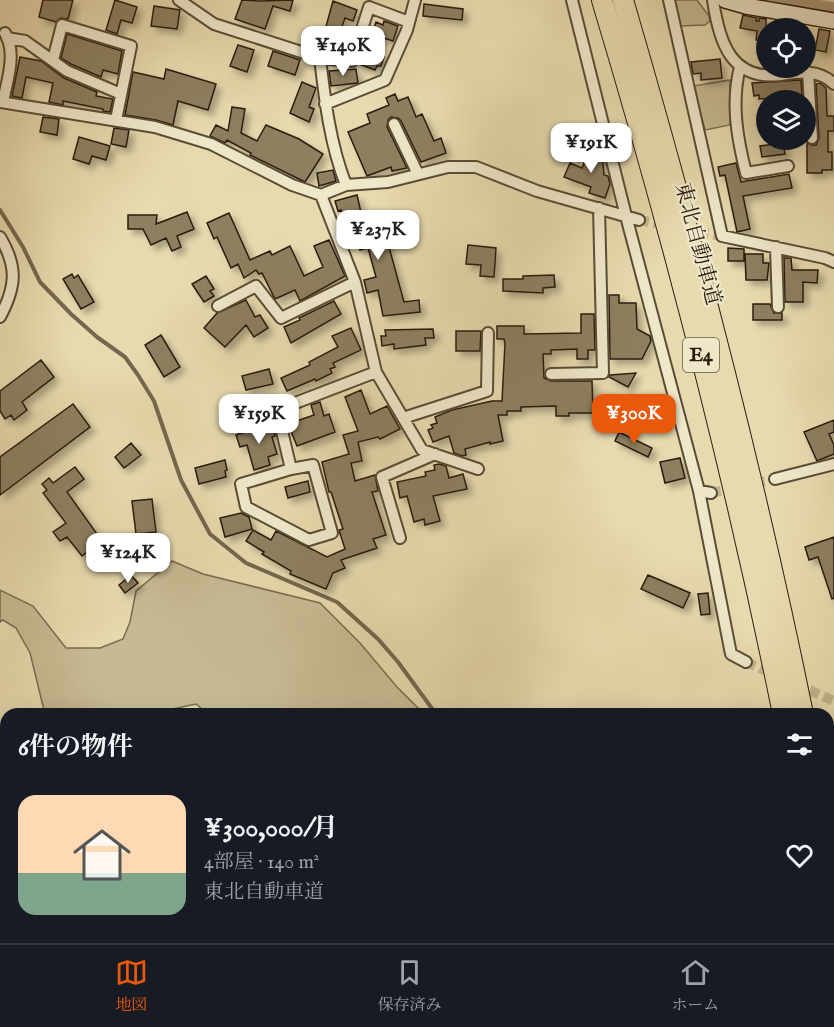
<!DOCTYPE html>
<html lang="ja">
<meta charset="utf-8">
<style>
:root{--surface:#171b24;--page:#242831;--text:#f1f3f6;--muted:#9ea1a6;--line:#363941;--accent:#ea580c}
body{margin:0;font-family:"IM FELL English","Noto Serif JP",serif;background:var(--page);color:var(--text);height:100vh;display:flex;flex-direction:column;font-size:22px;white-space:nowrap}
*{box-sizing:border-box;margin:0}
p{font-size:20px;color:var(--muted)}
.icon{flex:none;width:33px;height:33px;fill:none;stroke:currentColor;stroke-width:2;stroke-linecap:round;stroke-linejoin:round}
.map{position:relative;flex:1;overflow:hidden}
.side{position:absolute;left:0px;top:708px;width:834px;height:236px;display:flex;flex-direction:column;background:var(--surface);border-radius:18px 18px 0 0;box-shadow:0 6px 24px #0002}
.side>*{flex:none}
.buttons{position:absolute;left:756px;top:18px;display:grid;gap:12px}
.buttons a{display:grid;place-items:center;width:60px;height:60px;border-radius:50%;background:var(--surface);box-shadow:0 6px 24px #0002;font-size:30px}
.price{position:absolute;translate:-50% -51px;padding:0 14px;border-radius:12px;background:#fff;color:#222;font-size:20px;line-height:39px;filter:drop-shadow(0 2px 3px #0008)}
.price::after{content:'';position:absolute;left:50%;top:36px;width:18px;height:14px;margin-left:-9px;background:inherit;clip-path:polygon(0 0,100% 0,50% 100%)}
.price.on{background:var(--accent);color:#fff}
ul{padding:0;list-style:none}
li{display:flex;align-items:center;gap:18px;height:150px;padding:0 18px}
li+li{border-top:2px solid var(--line)}
li span{display:grid;place-items:center;flex:none;width:168px;height:120px;border-radius:18px;color:#555}
li>.icon{margin-inline-start:auto}
span .icon{width:72px;height:72px;fill:#fffc;stroke-width:1}
li b{font-size:26px}
h2{display:flex;justify-content:space-between;align-items:center;height:72px;padding:0 18px;font-size:26px}
.dock{display:flex;justify-content:space-around;align-items:center;height:84px;border-top:2px solid var(--line);background:var(--surface);font-size:16px;color:var(--muted)}
.dock a{display:grid;justify-items:center;gap:3px}
.dock .on{color:var(--accent)}
.map>svg:first-child{display:block}
</style>
<div class="map">
<svg width="834" height="943" viewBox="0 0 834 943">
<defs>
<filter id="shadow"><feDropShadow dx="5" dy="5" stdDeviation="3" flood-color="#0004"/></filter>
</defs>
<rect width="100%" height="100%" fill="#e7daae"/>
<filter id="stains"><feTurbulence type="fractalNoise" baseFrequency=".00333" numOctaves="4"/><feColorMatrix values="0 0 0 0 .2 0 0 0 0 .09 0 0 0 0 .02 0 0 0 .5 -.17"/></filter>
<radialGradient id="worn" r=".72"><stop offset=".6" stop-color="#630" stop-opacity="0"/><stop offset="1" stop-color="#630" stop-opacity=".3"/></radialGradient>
<path fill="#c7ba93" stroke="#796b50" stroke-width="1.5" d="M673,0H697L709,16L710,21L705,25L679,26Z
M730,80V125L705,130L693,86Z
M172,561L203,574L320,603L360,643L397,687L424,714H208L196,704L149,714H50L44,710L30,653L16,628L3,620L0,622V590L33,606L66,648H100L123,639L130,622L136,591Z
M454,938H524L521,943H453Z
M631,938H735L760,943H630Z"/>
<g fill="none" stroke-linecap="round" stroke-linejoin="round">
<path stroke="#75674e" stroke-width="4" d="M0,210L23,247L40,282L71,314L97,337L125,357L138,375L154,401L181,480L210,534L246,563L337,602L378,639L398,662L436,714"/>
<path stroke="#a79978" stroke-width="21" d="M756,0L834,13"/>
</g>
<path fill="#8d7f61" stroke="#2b1c0e" stroke-width="1.5" filter="url(#shadow)" d="M43,0H73L68,19L61,18L56,22L39,17Z
M115,0L137,7L132,23L121,20L117,34L106,30Z
M242,0L260,1L293,0L290,11L273,6L265,29L235,19Z
M333,1L357,10L353,21L345,18L339,35L347,38L344,48L322,41Z
M424,4L463,9L462,20L423,16Z
M154,6L180,10L177,29L151,26Z
M743,15L757,18L756,21H759V18L766,19V42L756,40L757,31L740,28Z
M384,21L398,26L393,41L372,34L376,22L383,25Z
M819,29L830,31L826,52L815,50Z
M67,34L122,51L118,74L103,70L101,77L71,64L61,58Z
M367,37L376,40L372,54L384,57L381,66H377L375,70L359,64Z
M238,45L254,50L247,72L230,66Z
M273,51L300,60L295,75L268,66Z
M20,57L41,61L64,78L97,92L96,96L113,99L110,112L103,111V109L63,101V105L49,102L53,83L26,77L22,98L12,96Z
M720,59L722,78L701,80V73L693,74L691,62Z
M166,69L216,84L208,110L178,101L173,125L156,120L125,115L133,72L164,79Z
M356,69L358,83L331,86L329,71Z
M801,80L802,96L759,99V95L754,96L752,83Z
M302,82L316,88L309,107L314,109L309,122L290,113Z
M820,83L826,88L827,116H834V131H828V152H832V170H822V173H807V143L812,145H816L819,138L816,84Z
M395,94L398,101L408,97L416,117L422,114L434,141L441,138L446,153L421,162L401,121L398,118L391,117L388,120L387,127L407,168L392,171L391,167L367,176L348,132L370,123L367,114L389,105L386,98Z
M232,107L245,109L241,133L257,141L266,125L299,139L323,154L305,182L250,155L251,153L227,140L225,143L210,136L216,125L228,131Z
M43,117L59,119L57,135L40,132Z
M570,127L597,131L594,147L567,143Z
M114,128L129,130L126,147L111,144Z
M79,137L110,146L106,160L92,156L89,164L73,159Z
M783,143L785,154L762,157L760,146Z
M590,149L602,153L604,175L608,176L610,184L605,198L589,193L591,187L564,177L570,163L582,168Z
M736,163L741,182L789,174L792,188L743,196L750,229L737,232L725,175L720,176L718,167Z
M333,170L336,181L319,186L317,173Z
M357,195L365,230L383,225L404,302L419,300L420,312L383,316L378,290L367,293L364,280L376,277L368,248L360,250L351,221L344,223L341,210L338,211L335,201Z
M187,212L194,229L177,236L181,247L172,251L166,238L151,245L143,229H128V215H157L156,224Z
M229,213L250,260L270,251L272,255L290,246L304,276L323,267L314,246L329,240L345,276L300,301L295,290L275,299L262,273L259,274L256,270L244,278L238,264L231,268L217,237L214,239L207,223Z
M468,245L496,248L494,277L480,276L481,265L466,264Z
M728,248L744,249V261H728Z
M745,254H763V263H769L767,280H746Z
M784,258H791L792,270H818L817,283L803,282V302H785Z
M72,274L74,278L78,275L94,302L81,309L63,279Z
M554,275L555,287L543,288V293L503,291V279H523V276Z
M206,276L214,289L210,291L214,296L204,302L192,284Z
M609,295H619V303H636L637,329L650,336L651,341L642,359H610Z
M246,300L255,317L260,315L268,328L254,337L246,325L225,347L204,328L217,313Z
M334,301L341,314L291,343L284,327L300,320L299,318Z
M753,304H770L774,313H782V320H753Z
M581,314H594L595,350H588V359H577V349L551,350V354H543L544,378L551,381H592L593,413H569V416H556V406L521,407V411H507V415H498L503,441L490,444V442L465,449L466,455L462,456L454,453L449,436L433,442L428,430L433,428L431,425L437,423L435,417L452,410L492,401H502L505,343L504,339H497V326H524V334L581,333Z
M351,328L361,350L333,363L335,367L330,369L332,373L316,381L315,379L287,391L281,378L310,365L309,362L338,347L332,336Z
M433,329L434,338H425L426,345L394,349V344L382,346L381,336H386L385,330Z
M456,331H481L480,351H456Z
M161,335L180,367L164,377L145,345Z
M41,360L54,377L22,402L27,410L14,420L11,415L5,419L0,411V391Z
M269,369L273,384L246,390L242,376Z
M636,373L628,387L609,377L610,375Z
M361,390L370,414L387,406L400,429L380,439L378,437L358,442L362,461L351,463L355,481L375,475L378,491L372,492L386,535L373,539L377,548L341,560L345,568L333,573L326,589L290,574L291,571L262,554L264,552L246,541L253,530L271,540L276,531L327,557L345,549L339,530L343,529L331,492H329L322,462L349,454L343,435L358,431L345,397Z
M320,402L324,416L329,414L335,432L297,446L288,424L314,415L311,405Z
M73,404L90,427L0,495V457Z
M834,420V432L829,434L834,445V454L817,461L804,432Z
M272,423L275,436L272,437L277,454L268,457L270,465L254,470L247,445L240,447L236,435Z
M619,432L652,448L648,457L615,441Z
M131,443L141,455L124,468L115,457Z
M680,458L685,478L665,483L660,462Z
M225,460L227,470L225,471L226,477L199,484L195,468Z
M439,464L446,466L449,478L463,474L467,489L433,496L440,521L425,525L424,519L414,522L407,496L400,498L397,482L426,476L425,472L435,470L434,465Z
M75,467L84,479L67,492L102,541L82,556L67,537L60,541L53,532L66,523L43,493L47,490L42,484L49,478L53,483Z
M308,481L310,492L288,498L285,487Z
M152,499L156,532L136,534L132,501Z
M241,513L249,517L252,529L225,537L220,518Z
M834,537V598L832,599L818,557L809,560L805,547Z
M131,575L138,583L125,593L119,585Z
M648,575L690,593L683,608L641,589Z
M708,593L710,614L701,615L698,594Z"/>
<g fill="none" stroke-linecap="round" stroke-linejoin="round">
<path stroke="#c1b48e" stroke-width="10" stroke-dasharray="10 5" stroke-linecap="butt" d="M639,220L669,226
M684,229L722,236
M711,493L775,479
M746,662L776,675
M796,684L834,701"/>
<g stroke="#5a4c36" stroke-width="14">
<path id="street" d="M179,0L214,24L320,58C325,101 330,144 346,185
M572,0L626,216L699,491L731,654L746,662
M669,0L722,236L825,258L834,262
M713,0C719,42 731,81 781,75C800,72 819,69 834,84
M7,38L25,41L67,71L121,94
M320,58L352,61L369,7L409,22
M53,60L62,25L131,46L116,120
M740,67C731,102 737,138 746,173L788,166
M808,72L812,138
M0,102L155,127L211,144L292,185L321,195L346,185L388,182L448,167H476L537,191L639,220
M3,102C7,80 17,54 5,33
M325,104L385,80L407,30L415,0
M394,124L418,174
M321,195L355,282L376,372L422,450L478,469
M0,237C18,267 16,287 0,317
M776,247L778,307
M218,306L256,286L281,318L355,282
M551,374L603,373L599,208
M403,418L487,391L488,333
M291,469L241,484L246,507L309,540L332,533L313,465L291,469L277,410L376,372
M775,479L834,464
M699,491L711,493
M400,538L382,477L435,454"/>
</g>
<g stroke="#2b1c0e" stroke-width="18">
<path id="secondary" d="M725,0L746,6L834,21"/>
</g>
<g stroke="#2b1c0e" stroke-width="22">
<path id="highway" d="M602,0C673,236 734,473 783,714
M623,0C692,236 754,473 803,714
M828,837L834,866
M828,934L830,943"/>
</g>
<use href="#street" stroke="#efe7ca" stroke-width="10"/>
<use href="#secondary" stroke="#efe7ca" stroke-width="15"/>
<use href="#highway" stroke="#e7daae" stroke-width="20"/>
</g>
<g text-anchor="middle" dominant-baseline="central" stroke-width="4.5" stroke-linejoin="round" paint-order="stroke">
<rect fill="#efe7ca" stroke="#665946" stroke-width="1.5" x="683" y="338" width="36" height="34" rx="4.5"/>
<g font-size="20" font-weight="bold" fill="#2b1c0e">
<text x="701" y="355">E4</text>
</g>
<g font-size="21" fill="#2b1c0e" stroke="#efe7ca">
<text transform="translate(697 244) rotate(75)">東北自動車道</text>
</g>
</g>
<rect width="100%" height="100%" filter="url(#stains)"/>
<rect width="100%" height="100%" fill="url(#worn)"/>
</svg>
<div class="buttons">
<a><svg class="icon" aria-label="locate" viewBox="0 0 24 24"><circle cx="12" cy="12" r="6"/><path d="M12 2v4M12 18v4M2 12h4M18 12h4"/></svg></a>
<a><svg class="icon" aria-label="layers" viewBox="0 0 24 24"><path d="M12 4l9 5-9 5-9-5zM3 14l9 5 9-5"/></svg></a>
</div>
<b class="price" style="left:343px;top:77px">¥140K</b>
<b class="price" style="left:591px;top:174px">¥191K</b>
<b class="price" style="left:378px;top:261px">¥237K</b>
<b class="price" style="left:259px;top:445px">¥159K</b>
<b class="price on" style="left:634px;top:445px">¥300K</b>
<b class="price" style="left:128px;top:584px">¥124K</b>
<section class="side">
<h2>6件の物件<svg class="icon" aria-label="filters" viewBox="0 0 24 24"><path d="M4 7h16M4 17h16"/><circle cx="9" cy="7" r="2"/><circle cx="15" cy="17" r="2"/></svg></h2>
<ul>
<li><span style="background:linear-gradient(#ffd9b3 65%,#7fa58c 0)"><svg class="icon" aria-label="home" viewBox="0 0 24 24"><path d="M3 11l9-7 9 7M6 9v11h12V9"/></svg></span><div><b>¥300,000/月</b><p>4部屋 · 140 m²</p><p>東北自動車道</p></div><svg class="icon" aria-label="heart" viewBox="0 0 24 24"><path d="M12 20l-8-8c-3-5 5-10 8-4 3-6 11-1 8 4z"/></svg></li>
</ul>
</section>
</div>
<nav class="dock">
<a class="on"><svg class="icon" aria-label="map" viewBox="0 0 24 24"><path d="M3 6l6-2 6 2 6-2v14l-6 2-6-2-6 2zM9 4v14M15 6v14"/></svg>地図</a>
<a><svg class="icon" aria-label="saved" viewBox="0 0 24 24"><path d="M7 4h10v16l-5-4-5 4z"/></svg>保存済み</a>
<a><svg class="icon" aria-label="home" viewBox="0 0 24 24"><path d="M3 11l9-7 9 7M6 9v11h12V9"/></svg>ホーム</a>
</nav>
